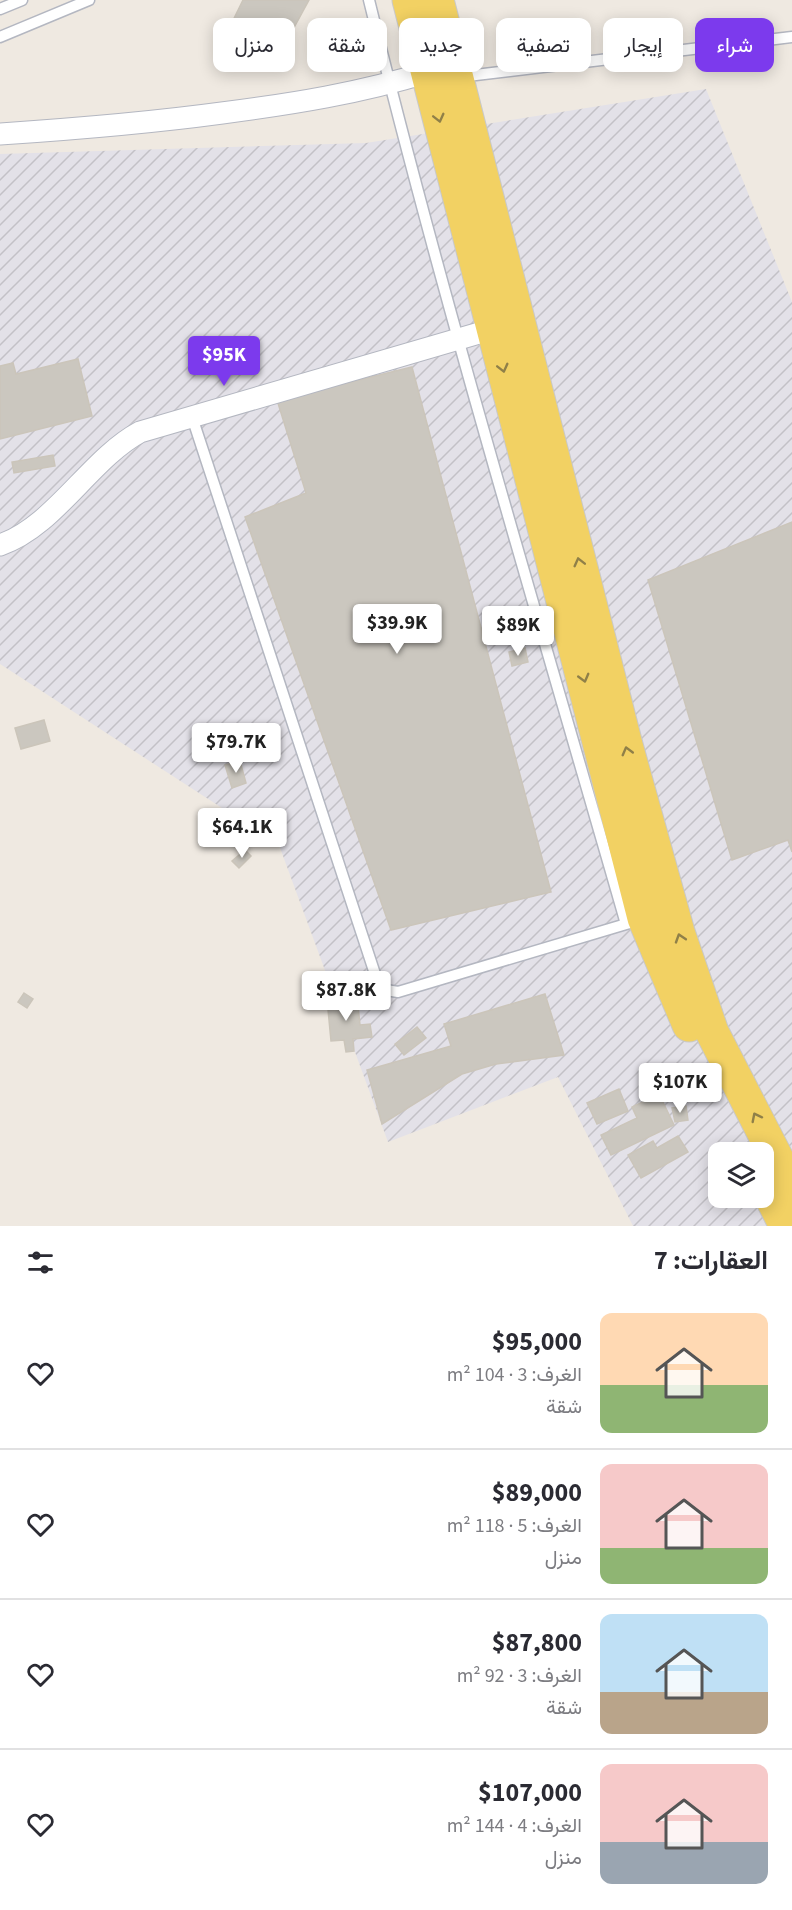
<!DOCTYPE html>
<html lang="ar">
<meta charset="utf-8">
<style>
:root{--surface:#fff;--page:#f7f7f7;--text:#2b2b33;--muted:#7c7c81;--line:#e1e1e2;--accent:#7c3aed}
body{margin:0;font-family:"Source Sans 3",Vazirmatn,sans-serif;background:var(--page);color:var(--text);direction:rtl;height:100vh;display:flex;flex-direction:column;font-size:22px;white-space:nowrap}
*{box-sizing:border-box;margin:0}
p{font-size:20px;color:var(--muted)}
.icon{flex:none;width:33px;height:33px;fill:none;stroke:currentColor;stroke-width:2;stroke-linecap:round;stroke-linejoin:round}
.map{position:relative;height:1226px;overflow:hidden;direction:ltr}
.sheet{display:flex;flex-direction:column;background:var(--surface);flex:1}
.sheet>*{flex:none}
.banner{position:absolute;left:18px;top:18px;width:756px;height:54px;direction:rtl;display:flex;gap:12px}
.fabs{position:absolute;left:708px;top:1142px;display:grid;gap:12px}
.fabs a{display:grid;place-items:center;width:66px;height:66px;border-radius:12px;background:var(--surface);box-shadow:0 3px 15px #0003;font-size:30px}
.price{position:absolute;translate:-50% -51px;padding:0 14px;border-radius:6px;background:#fff;color:#222;font-size:20px;line-height:39px;filter:drop-shadow(0 2px 3px #0008)}
.price::after{content:'';position:absolute;left:50%;top:36px;width:18px;height:14px;margin-left:-9px;background:inherit;clip-path:polygon(0 0,100% 0,50% 100%)}
.price.selected{background:var(--accent);color:#fff}
ul{padding:0;list-style:none}
li{display:flex;align-items:center;gap:18px;height:150px;padding:0 24px}
li+li{border-top:2px solid var(--line)}
li span{display:grid;place-items:center;flex:none;width:168px;height:120px;border-radius:12px;color:#555}
li>.icon{margin-inline-start:auto}
span .icon{width:72px;height:72px;fill:#fffc;stroke-width:1}
li b{font-size:26px}
h2{display:flex;justify-content:space-between;align-items:center;height:72px;padding:0 24px;font-size:26px}
.tag{padding:0 21px;border-radius:12px;background:var(--surface);box-shadow:0 3px 15px #0003;font-size:21px;line-height:54px}
.tag.selected{background:var(--accent);color:#fff}
.map>svg:first-child{display:block}
</style>
<div class="map">
<svg width="792" height="1226" viewBox="0 0 792 1226">
<defs>
<pattern id="industrial-furrows" width="10" height="10" patternUnits="userSpaceOnUse" patternTransform="scale(1.5)"><rect width="10" height="10" fill="#e3e1e8"/><path d="M-1 1l2-2M0 10L10 0M9 11l2-2" fill="none" stroke="#c3c1c7"/></pattern>
</defs>
<rect width="100%" height="100%" fill="#efe9e1"/>
<path fill="url(#industrial-furrows)" fill-rule="evenodd" d="M706,89L792,302V1226H633L558,1077L388,1142L279,845L0,664V154L366,143ZM718,1152H764V1197H718Z"/>
<path fill="#cbc7bf" stroke="#cbc5ba" stroke-width="1.5" d="M243,0H309L272,68L222,43Z
M78,359L92,416L0,439V366L13,363L16,374Z
M412,367L551,892L391,930L245,517L306,493L277,400Z
M53,455L55,466L14,473L12,462Z
M792,522V852L788,840L732,860L648,580Z
M525,648L528,662L512,666L509,652Z
M44,720L50,741L21,749L15,728Z
M240,761L246,783L232,788L225,765Z
M245,850L251,856L239,868L232,861Z
M24,993L33,999L27,1008L18,1002Z
M545,994L564,1055L496,1064L462,1074L382,1124L367,1070L451,1046L444,1024Z
M357,996L360,1025L370,1024L372,1037L353,1039L354,1051L346,1052L344,1040L331,1041L327,999Z
M417,1027L426,1038L404,1055L395,1044Z
M619,1089L628,1111L597,1124L587,1103Z
M659,1094L674,1125L611,1155L601,1135L637,1118L632,1107Z
M686,1106L688,1120L675,1122L672,1108Z
M678,1136L688,1152L641,1178L628,1155L653,1141L657,1148Z"/>
<g fill="none" stroke-linecap="round" stroke-linejoin="round">
<g stroke="#b4b7c1" stroke-width="13">
<path id="lane" d="M369,0C445,310 538,617 626,924
M0,9L22,0
M0,37L89,0
M459,77L792,37
M192,417L377,980L386,990L398,992L633,922"/>
</g>
<g stroke="#b4b7c1" stroke-width="23">
<path id="street" d="M0,134C75,129 148,123 222,113C292,104 361,93 428,72
M0,545C54,527 90,459 140,432L493,329"/>
</g>
<g stroke="#c9c9c9" stroke-width="35">
<path id="primary" d="M409,0L644,918L689,1025
M437,0L626,745L678,932L712,1032L792,1188
M764,1183L786,1226"/>
</g>
<use href="#lane" stroke="#fff" stroke-width="10"/>
<use href="#street" stroke="#fff" stroke-width="21"/>
<use href="#primary" stroke="#f2d163" stroke-width="33"/>
</g>
<defs><path id="oneway-chevron" d="M-2-3.5L2.5 0L-2 3.5" fill="none" stroke-width="1.6" stroke-linecap="round" stroke-linejoin="round" transform="scale(1.5)"/></defs>
<g stroke="#908048">
<use href="#oneway-chevron" transform="translate(439 118) rotate(76)"/>
<use href="#oneway-chevron" transform="translate(503 368) rotate(76)"/>
<use href="#oneway-chevron" transform="translate(579 562) rotate(-104)"/>
<use href="#oneway-chevron" transform="translate(584 678) rotate(75)"/>
<use href="#oneway-chevron" transform="translate(627 751) rotate(-105)"/>
<use href="#oneway-chevron" transform="translate(680 938) rotate(-108)"/>
<use href="#oneway-chevron" transform="translate(756 1117) rotate(-117)"/>
</g>
</svg>
<div class="fabs">
<a><svg class="icon" aria-label="layers" viewBox="0 0 24 24"><path d="M12 4l9 5-9 5-9-5zM3 14l9 5 9-5"/></svg></a>
</div>
<b class="price selected" style="left:224px;top:387px">$95K</b>
<b class="price" style="left:397px;top:655px">$39.9K</b>
<b class="price" style="left:518px;top:657px">$89K</b>
<b class="price" style="left:236px;top:774px">$79.7K</b>
<b class="price" style="left:242px;top:859px">$64.1K</b>
<b class="price" style="left:346px;top:1022px">$87.8K</b>
<b class="price" style="left:680px;top:1114px">$107K</b>
<div class="banner">
<a class="tag selected">شراء</a>
<a class="tag">إيجار</a>
<a class="tag">تصفية</a>
<a class="tag">جديد</a>
<a class="tag">شقة</a>
<a class="tag">منزل</a>
</div>
</div>
<section class="sheet">
<h2>العقارات: 7<svg class="icon" aria-label="filters" viewBox="0 0 24 24"><path d="M4 7h16M4 17h16"/><circle cx="9" cy="7" r="2"/><circle cx="15" cy="17" r="2"/></svg></h2>
<ul>
<li><span style="background:linear-gradient(#ffd9b3 60%,#8fb573 0)"><svg class="icon" aria-label="home" viewBox="0 0 24 24"><path d="M3 11l9-7 9 7M6 9v11h12V9"/></svg></span><div><b>$95,000</b><p>الغرف: 3 · 104 m²</p><p>شقة</p></div><svg class="icon" aria-label="heart" viewBox="0 0 24 24"><path d="M12 20l-8-8c-3-5 5-10 8-4 3-6 11-1 8 4z"/></svg></li>
<li><span style="background:linear-gradient(#f6c9c9 70%,#8fb573 0)"><svg class="icon" aria-label="home" viewBox="0 0 24 24"><path d="M3 11l9-7 9 7M6 9v11h12V9"/></svg></span><div><b>$89,000</b><p>الغرف: 5 · 118 m²</p><p>منزل</p></div><svg class="icon" aria-label="heart" viewBox="0 0 24 24"><path d="M12 20l-8-8c-3-5 5-10 8-4 3-6 11-1 8 4z"/></svg></li>
<li><span style="background:linear-gradient(#bfe0f5 65%,#b9a48a 0)"><svg class="icon" aria-label="home" viewBox="0 0 24 24"><path d="M3 11l9-7 9 7M6 9v11h12V9"/></svg></span><div><b>$87,800</b><p>الغرف: 3 · 92 m²</p><p>شقة</p></div><svg class="icon" aria-label="heart" viewBox="0 0 24 24"><path d="M12 20l-8-8c-3-5 5-10 8-4 3-6 11-1 8 4z"/></svg></li>
<li><span style="background:linear-gradient(#f6c9c9 65%,#9aa5b1 0)"><svg class="icon" aria-label="home" viewBox="0 0 24 24"><path d="M3 11l9-7 9 7M6 9v11h12V9"/></svg></span><div><b>$107,000</b><p>الغرف: 4 · 144 m²</p><p>منزل</p></div><svg class="icon" aria-label="heart" viewBox="0 0 24 24"><path d="M12 20l-8-8c-3-5 5-10 8-4 3-6 11-1 8 4z"/></svg></li>
</ul>
</section>
